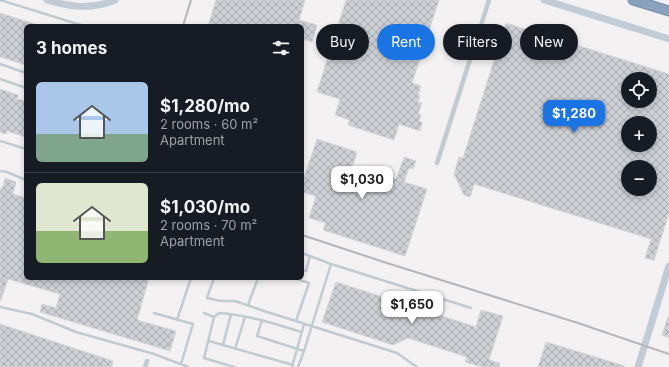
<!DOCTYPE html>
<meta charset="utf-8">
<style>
:root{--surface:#171b24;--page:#242831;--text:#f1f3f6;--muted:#9ea1a6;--line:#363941;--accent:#1a74e4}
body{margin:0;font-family:Inter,sans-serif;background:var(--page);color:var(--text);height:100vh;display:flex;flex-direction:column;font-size:15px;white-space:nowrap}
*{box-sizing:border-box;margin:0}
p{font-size:13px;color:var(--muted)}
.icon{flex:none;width:22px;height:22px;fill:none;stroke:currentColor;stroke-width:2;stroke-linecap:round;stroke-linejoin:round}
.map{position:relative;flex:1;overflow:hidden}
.panel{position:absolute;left:24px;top:24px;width:280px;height:256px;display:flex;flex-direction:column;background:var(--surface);border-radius:6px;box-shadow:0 2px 6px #0003}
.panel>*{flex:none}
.top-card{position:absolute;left:316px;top:24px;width:293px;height:36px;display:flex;gap:8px}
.tools{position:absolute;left:621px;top:72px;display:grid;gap:8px}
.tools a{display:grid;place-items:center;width:36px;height:36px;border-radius:50%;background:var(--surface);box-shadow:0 2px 6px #0003;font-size:20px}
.price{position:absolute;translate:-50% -34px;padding:0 9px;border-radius:8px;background:#fff;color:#222;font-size:13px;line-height:26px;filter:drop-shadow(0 1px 2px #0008)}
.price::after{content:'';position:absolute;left:50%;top:24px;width:12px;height:9px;margin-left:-6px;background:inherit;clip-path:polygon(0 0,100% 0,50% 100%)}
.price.selected{background:var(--accent);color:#fff}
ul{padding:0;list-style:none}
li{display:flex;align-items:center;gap:12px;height:100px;padding:0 12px}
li+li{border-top:1px solid var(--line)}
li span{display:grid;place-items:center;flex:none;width:112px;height:80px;border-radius:6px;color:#555}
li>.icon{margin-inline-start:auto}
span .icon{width:48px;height:48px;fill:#fffc;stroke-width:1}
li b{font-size:17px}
h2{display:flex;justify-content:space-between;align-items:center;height:48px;padding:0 12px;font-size:17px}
.tag{padding:0 14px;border-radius:18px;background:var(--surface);box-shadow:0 2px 6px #0003;font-size:14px;line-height:36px}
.tag.selected{background:var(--accent);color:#fff}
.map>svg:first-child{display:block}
</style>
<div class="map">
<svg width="669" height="367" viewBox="0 0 669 367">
<defs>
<pattern id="building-cross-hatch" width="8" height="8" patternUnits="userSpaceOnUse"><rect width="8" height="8" fill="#cdd0d5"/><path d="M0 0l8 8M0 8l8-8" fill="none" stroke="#a8abb0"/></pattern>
</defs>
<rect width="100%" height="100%" fill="#f3f1f1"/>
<path fill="url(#building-cross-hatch)" stroke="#d5d7dc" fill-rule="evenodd" d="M216,0H305L299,20L317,25L312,42L302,39V26H208Z
M346,0H439L412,83L421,86L418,95L420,96L418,102L422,103L418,114L421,115L419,121L422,122L420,131L399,124L394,140L348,125L350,120L335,115L340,99L317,92Z
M0,13L38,25V26H26V65L0,57Z
M506,23L669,74V213L654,260L645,258L651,239L474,184L470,197L464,195L454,174L459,157L463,158ZM628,79H650V101H628ZM628,123H650V145H628ZM628,167H650V189H628Z
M0,89L18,95L17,99L26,101V137L7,131L6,134L0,132Z
M317,139L357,152L350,174L387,186L389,177L396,179L404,157L416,161L413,169L409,168L404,182L427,189L405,256L323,230L326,223L309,218L316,196L302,192V184Z
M5,178L16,182L13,194L26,198V278H149L137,320L176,331L170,351L40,312L42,304L56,308L60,294L8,279L1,300H0V188L2,189Z
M336,282L476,327L481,310L503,316L489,360L500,363L499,367H483L465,362L467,357L408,338L393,345L322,322Z
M668,317H669V338L662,335Z
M0,324L113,361L112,367H0Z
M546,342L625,366L624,367H538Z"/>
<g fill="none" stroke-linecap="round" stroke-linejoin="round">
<g stroke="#748eab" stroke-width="11">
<path id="highway" d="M633,0L669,11"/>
</g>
<path stroke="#c1cbd2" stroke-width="2.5" d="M0,0L84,26
M0,64L26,73
M0,79L26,88
M0,141L26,149
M0,171L7,172L26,180
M331,264L471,308
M302,270L306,271L310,256
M214,278L207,298L221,301H235L264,311L397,353L417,367
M294,278L309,283L296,321
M248,305L258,278
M0,307L32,314L76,332L154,354L188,367
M154,313L193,324L181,364
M204,313L214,317
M177,320L191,278
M262,320L257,336L304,351L331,264L302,253
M209,341L293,365
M223,345L231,314
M235,349L245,317
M234,367L204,358L214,317L219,313C248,315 275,324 302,332
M292,367L304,324
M298,367L304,351"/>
<path stroke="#c1cbd2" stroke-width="4.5" d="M437,163L489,0
M145,367L147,361"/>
<path stroke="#c1ccd7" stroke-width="7" d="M47,0C70,7 92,10 115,0
M544,0L669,39
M638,367L669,266"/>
<use href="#highway" stroke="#89a3bf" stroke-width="9"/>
<path stroke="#b3b6bb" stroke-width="2" d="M183,26L191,0
M302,235L387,263L578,323L669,354"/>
</g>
</svg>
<div class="tools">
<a><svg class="icon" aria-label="locate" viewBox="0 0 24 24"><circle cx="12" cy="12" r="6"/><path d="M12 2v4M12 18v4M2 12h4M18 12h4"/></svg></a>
<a>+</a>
<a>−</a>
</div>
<b class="price selected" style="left:574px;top:134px">$1,280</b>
<b class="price" style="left:362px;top:200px">$1,030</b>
<b class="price" style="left:412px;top:325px">$1,650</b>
<div class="top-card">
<a class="tag">Buy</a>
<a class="tag selected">Rent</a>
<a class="tag">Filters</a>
<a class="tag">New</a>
</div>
<section class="panel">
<h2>3 homes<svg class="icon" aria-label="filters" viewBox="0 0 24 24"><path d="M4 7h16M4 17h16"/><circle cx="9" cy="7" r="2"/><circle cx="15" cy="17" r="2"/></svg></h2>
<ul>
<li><span style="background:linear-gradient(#a9c7e8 65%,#7fa58c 0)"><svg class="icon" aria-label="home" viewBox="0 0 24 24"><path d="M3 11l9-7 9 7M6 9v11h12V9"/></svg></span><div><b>$1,280/mo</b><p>2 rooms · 60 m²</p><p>Apartment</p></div></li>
<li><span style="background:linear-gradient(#dfe7d0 60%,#8fb573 0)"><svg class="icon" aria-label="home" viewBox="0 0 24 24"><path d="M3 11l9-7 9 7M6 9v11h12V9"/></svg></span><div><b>$1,030/mo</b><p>2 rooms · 70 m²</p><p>Apartment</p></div></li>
</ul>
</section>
</div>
